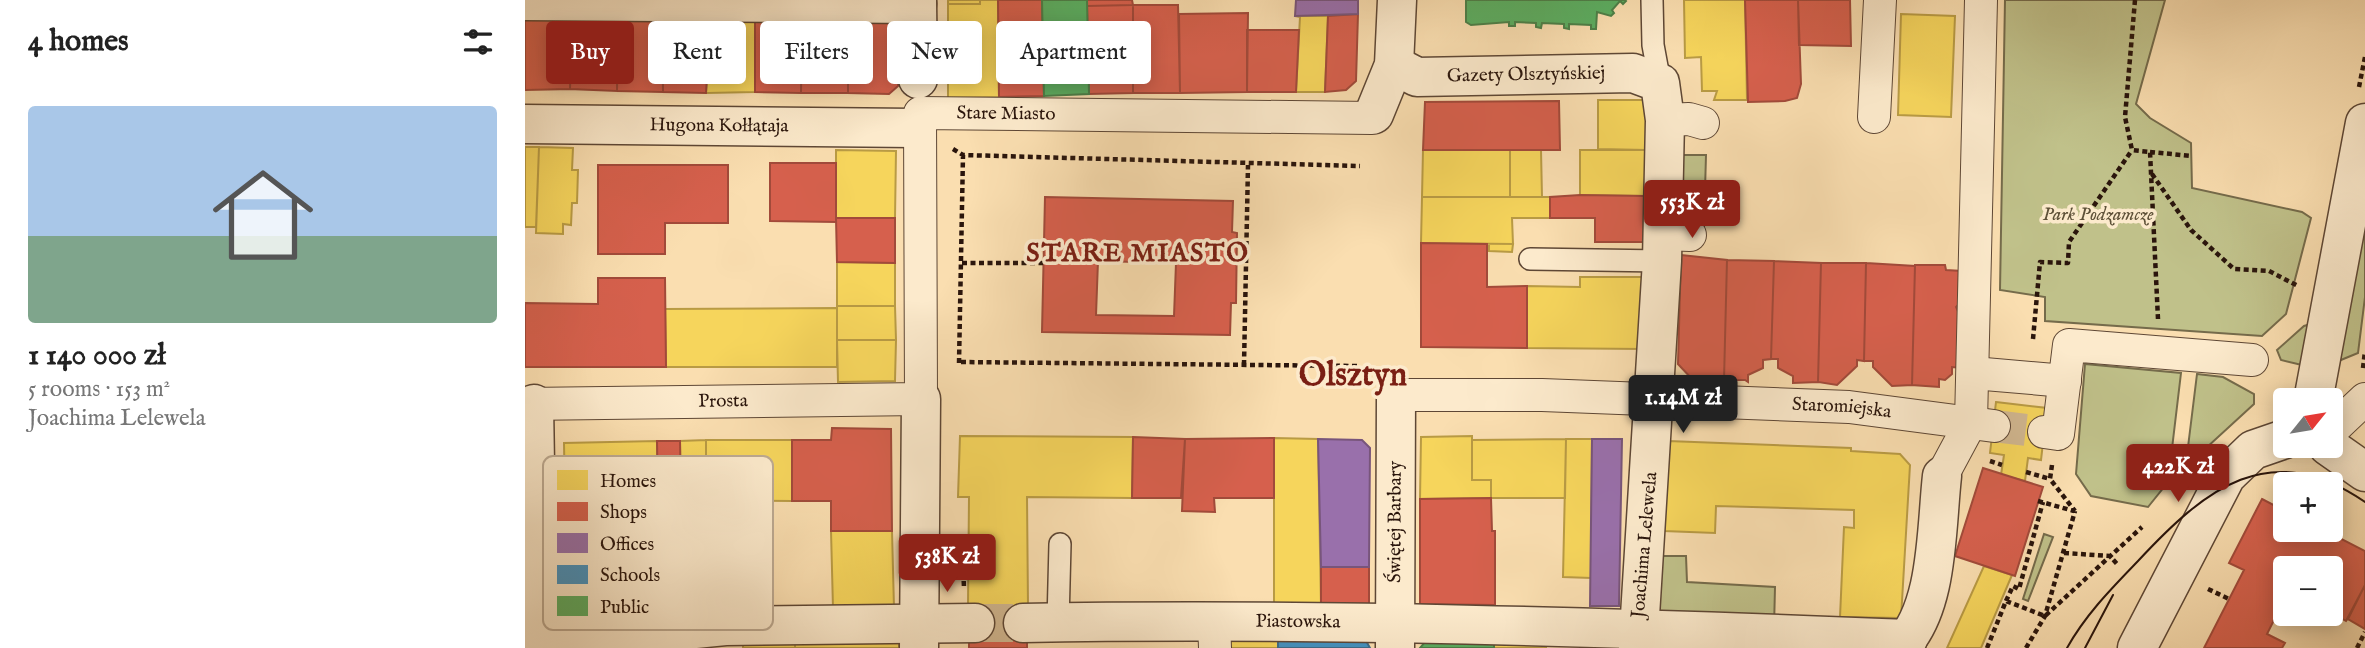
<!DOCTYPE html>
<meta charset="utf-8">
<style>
:root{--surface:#fff;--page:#f6f6f6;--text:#222;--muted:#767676;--accent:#8f2418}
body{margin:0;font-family:"IM FELL English",serif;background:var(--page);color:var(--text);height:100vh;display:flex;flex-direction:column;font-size:26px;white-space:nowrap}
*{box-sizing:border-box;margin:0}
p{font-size:23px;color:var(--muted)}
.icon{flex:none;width:38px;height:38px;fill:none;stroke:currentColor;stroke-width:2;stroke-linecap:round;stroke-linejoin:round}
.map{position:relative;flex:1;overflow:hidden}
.side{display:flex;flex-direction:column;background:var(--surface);width:525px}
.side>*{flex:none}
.hud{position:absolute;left:21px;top:21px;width:665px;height:63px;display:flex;gap:14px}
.needle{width:46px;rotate:60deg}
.controls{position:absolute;left:1748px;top:388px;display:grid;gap:14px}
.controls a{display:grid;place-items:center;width:70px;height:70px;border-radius:7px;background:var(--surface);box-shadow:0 4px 18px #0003;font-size:35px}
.price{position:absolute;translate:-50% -60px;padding:0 16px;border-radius:7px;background:var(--accent);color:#fff;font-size:23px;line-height:46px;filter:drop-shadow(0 2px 4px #0008)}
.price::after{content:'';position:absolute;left:50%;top:42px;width:21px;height:16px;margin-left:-10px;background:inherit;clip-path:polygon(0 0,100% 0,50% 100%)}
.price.selected{background:#222;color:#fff}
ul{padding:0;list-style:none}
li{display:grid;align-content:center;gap:14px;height:371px;padding:0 28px}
li span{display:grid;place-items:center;height:217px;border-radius:7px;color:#555}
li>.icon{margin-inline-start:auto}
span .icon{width:126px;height:126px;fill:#fffc;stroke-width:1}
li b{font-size:30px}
h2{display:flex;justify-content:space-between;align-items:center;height:84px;padding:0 28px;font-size:30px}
.pill{padding:0 24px;border-radius:7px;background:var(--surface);box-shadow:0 4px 18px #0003;font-size:24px;line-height:63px}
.pill.selected{background:var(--accent);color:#fff}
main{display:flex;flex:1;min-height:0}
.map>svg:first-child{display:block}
</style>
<main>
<section class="side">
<h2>4 homes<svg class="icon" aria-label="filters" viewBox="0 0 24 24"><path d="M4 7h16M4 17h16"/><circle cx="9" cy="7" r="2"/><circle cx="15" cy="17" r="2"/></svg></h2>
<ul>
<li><span style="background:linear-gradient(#a9c7e8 60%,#7fa58c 0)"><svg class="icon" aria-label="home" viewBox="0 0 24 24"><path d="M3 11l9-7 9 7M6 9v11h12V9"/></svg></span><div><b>1 140 000 zł</b><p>5 rooms · 153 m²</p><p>Joachima Lelewela</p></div></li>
</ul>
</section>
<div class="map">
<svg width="1840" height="648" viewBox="0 0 1840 648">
<rect width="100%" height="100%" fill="#fadeb0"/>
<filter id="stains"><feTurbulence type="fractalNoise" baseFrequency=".00286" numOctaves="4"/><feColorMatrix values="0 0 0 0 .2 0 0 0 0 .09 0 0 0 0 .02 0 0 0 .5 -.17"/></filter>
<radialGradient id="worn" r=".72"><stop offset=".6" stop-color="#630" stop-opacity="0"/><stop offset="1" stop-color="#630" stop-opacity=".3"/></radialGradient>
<path fill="#c0c18a" stroke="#756b4b" stroke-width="2" d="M1480,0H1640L1611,104L1625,118L1666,143L1667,188L1777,212L1786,218L1761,314L1737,336L1520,321V297L1475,290Z
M1156,155H1181L1179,226H1155Z
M1840,226V297L1833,353L1811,362Z
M1786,324L1777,365L1756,360L1752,350L1779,326Z
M1560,364L1656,373L1643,482L1623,507L1566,496L1551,474Z
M1672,374L1698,377L1729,394V404L1680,449L1663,447Z
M1519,534L1528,537L1503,601L1498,599Z
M1130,556H1161L1162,582L1250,587L1249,628L1133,623Z"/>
<path fill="#f6d55c" stroke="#b99b44" stroke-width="2" d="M423,0H455V4H423Z
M455,0H473L474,97L423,98V4H455Z
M1159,0H1220L1222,100H1189L1192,91H1177L1176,57L1160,58Z
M186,14L230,15V92L181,93Z
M1376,14L1430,16L1426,117L1373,115Z
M770,16H803L800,92H771L775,17Z
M1073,100H1122L1121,150L1073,149Z
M0,147H14L11,227H0Z
M14,147L48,148L47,170H53L52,203H47L46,225L38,224V234L11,233Z
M311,150L371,151L370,218H311Z
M898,150H985V197H897Z
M985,150H1016L1017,197H985Z
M1055,150H1121L1120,196L1055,195Z
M897,197H1025V218H987L988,244L896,243Z
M964,244H988L987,252L964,251Z
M312,262L370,263V306H312Z
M1055,277H1118V349L1002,348V286L1055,287Z
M312,306H370L371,340H312Z
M312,308V367H141L140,309Z
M312,340H371L370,381L313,382Z
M1471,402L1522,408L1516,460L1503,458L1500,481L1476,475L1479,455L1465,453Z
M435,436L608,437L607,498L502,497L503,606L498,639H450L443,606L444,497H433Z
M947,436V480H966V498L895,499L896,437Z
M749,438L793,439L796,607H749Z
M1041,439L1040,498H966V480H947V440Z
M1041,439H1067L1066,578L1038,577Z
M181,440H267V501L181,500Z
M181,440V500L156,501L155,441Z
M132,441L133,501L40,503L39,443Z
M1143,441L1326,448V451L1375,454L1385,465L1376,618L1315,617L1319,527L1329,528V510L1191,506L1190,533L1139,531Z
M306,531H367L369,608H308Z
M1459,566L1487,575L1456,648H1422Z
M374,635V648H270V637Z
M969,635H1021V648H969Z
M700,636H753V648H700Z
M270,637V648H218V638Z"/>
<path fill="#d6604d" stroke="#a24a3a" stroke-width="2" fill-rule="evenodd" d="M473,0H517L519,96L474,97Z
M562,0H607L608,5L562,6Z
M1220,0H1273L1276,84L1272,98L1260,101L1223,102Z
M1273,0H1325L1326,46L1274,45Z
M608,5V93L564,94L562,6Z
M608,5H653L655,93H608Z
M723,13L722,92L655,93L654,14Z
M137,14L138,92L92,91L93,15Z
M148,14H186L181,93L138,92V40L147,39Z
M833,14L831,81L821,90L800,92L803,16Z
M47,15H93L92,91L45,89Z
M47,15L45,89L0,90V18Z
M230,15H277L276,93L230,92Z
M277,15H298L297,39L323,41V93H276Z
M323,15L373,17V86L364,94L323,93Z
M722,30H774L771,92H722Z
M1034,101L1035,150H898L900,102Z
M245,163H311V222L245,221Z
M73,165H203V223H140V254H73Z
M1055,195L1120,196L1119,242H1070V218H1025V197Z
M520,197L708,201L707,232L712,233L711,303H706L705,335L517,332ZM573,261L651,263L649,316L571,315Z
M311,218H370V263L312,262Z
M896,243L962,244V287L1002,286V348L896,347Z
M1156,255L1202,260L1199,380L1167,379L1153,364Z
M1202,260L1249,261L1246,359L1238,360V368L1223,375V382L1220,380H1199Z
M1249,261L1296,263L1293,382L1268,383V376L1253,368V359H1246Z
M1296,263H1341L1339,361L1332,360V366L1312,385L1293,382Z
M1341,263L1390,266L1387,385L1367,386L1348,367V361H1339Z
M1390,265H1420L1421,270L1437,271L1436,302L1431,307L1436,318V368L1427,367V374L1420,380L1414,379V387L1387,385Z
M73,278H140L141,367H0V303L73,304Z
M307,428L366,429L367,531H306V501H267V440H306Z
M608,437L660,439L656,498H607Z
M749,438V498H689L690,512L657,511L660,439Z
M132,441H155L156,501H133Z
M1458,468L1518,487L1490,576L1430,556Z
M966,498L967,531H970V605L895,604V499Z
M1737,499L1760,511V530H1799L1840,551V585L1821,621L1806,613V569H1760V598L1742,634L1760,643L1757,648H1679L1719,570L1704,563Z
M796,567H844V607H796Z
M1840,585V629L1823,619Z
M444,639H502V648H444Z"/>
<path fill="#9970ab" stroke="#78557b" stroke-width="2" d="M771,0H833V14L770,16Z
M793,439L837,440L845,448L844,567H796Z
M1067,439H1097L1094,606H1065Z"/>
<path fill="#4393c3" stroke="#3c6d8c" stroke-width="2" d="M753,636L839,637L845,648H753Z"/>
<path fill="#5aae61" stroke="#4c8048" stroke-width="2" d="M517,0H562L564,94L519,96Z
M941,0H1100L1101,1L1098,4L1095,1L1087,10L1089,13L1086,16L1072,12L1071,29H1066V25L1044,24V29L1039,28V24L1017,23L1016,28L1011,27V23L990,22V26H984V22L946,25L941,22Z
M969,635V648H895L905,636Z"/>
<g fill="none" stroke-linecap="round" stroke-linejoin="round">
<path stroke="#d0b68f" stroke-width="32" stroke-dasharray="32 16" stroke-linecap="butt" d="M1469,426L1519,432"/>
<path stroke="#d0b68f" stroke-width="38" stroke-dasharray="38 19" stroke-linecap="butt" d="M450,623H498"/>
<g stroke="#5e4735" stroke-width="24">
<path id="service" d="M1127,0L1128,45L1135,83
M1005,259L1137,261
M533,622L535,544"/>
</g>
<g stroke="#5e4735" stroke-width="34">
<g id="pedestrian">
<path d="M1349,117L1355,0"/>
<path d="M1140,120L1164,119L1178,123"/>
<path d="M1138,234L1165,235"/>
<path d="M1448,373L1540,381"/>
<path id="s1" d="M871,395H1017L1324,407L1469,426"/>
<path id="s2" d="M0,404L396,399L395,113L847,118L849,114"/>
<path d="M1806,431L1840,399"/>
<path d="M1519,432L1533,434L1544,345L1727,360"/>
<path d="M1417,476L1446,422L1456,0"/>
<path d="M689,620L690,648"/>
</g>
</g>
<g stroke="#5e4735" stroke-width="41">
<g id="minor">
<path d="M392,0L393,79"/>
<path d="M0,1L392,4"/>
<path id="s3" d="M869,65L892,77L1108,73L1135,83L1140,120L1137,261L1113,648"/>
<path d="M849,114L869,65L872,0"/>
<path id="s4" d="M0,124L390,128"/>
<path d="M1788,401L1840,123"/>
<path d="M9,404L13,648"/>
<path d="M1803,446L1840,472"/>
<path id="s5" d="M498,623C794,618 1088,627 1383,639"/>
<path d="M0,635L132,633L200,626L450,623"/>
<path d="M394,648L396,399"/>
<path id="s6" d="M870,648L871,395"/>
<path d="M1374,648C1414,610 1411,529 1417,476"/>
<path d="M1612,648L1701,476L1728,450L1760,439"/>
</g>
</g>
<path stroke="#2a150c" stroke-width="4.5" stroke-dasharray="5 3.5" stroke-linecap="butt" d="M1610,0L1600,117L1607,150L1625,152L1633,319
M1834,87L1840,57
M428,149L438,155L835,166
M1625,152L1667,156
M1627,174L1666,230L1709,269L1744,271L1773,286
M437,263H518
M1508,339L1515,262L1543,263L1544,242L1607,150
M436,362L833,366
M434,363L438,155
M719,365L723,165
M1838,368L1840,351
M1465,461L1477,465
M1527,465L1525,479L1550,511
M1501,472L1525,479
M1513,501L1549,511
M1806,509L1815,499
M1539,553L1585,556L1593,565
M432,558L438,564L439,588
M1683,589L1704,599
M1481,601L1488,586L1494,589L1518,502
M1462,648L1481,601L1520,616L1617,527
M1501,648L1520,616L1550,511
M1832,648L1840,632"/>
<use href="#service" stroke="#fceacc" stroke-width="21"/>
<use href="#pedestrian" stroke="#fceacc" stroke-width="32"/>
<use href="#minor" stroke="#fceacc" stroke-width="38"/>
<path stroke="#2a150c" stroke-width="2" d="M1542,648C1561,614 1587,588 1613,561C1680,489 1744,436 1840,502
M1560,648L1588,595"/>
</g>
<g text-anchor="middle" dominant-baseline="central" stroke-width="7" stroke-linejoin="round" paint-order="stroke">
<g font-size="19" fill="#2a150c" stroke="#fceacc">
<text stroke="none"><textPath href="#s3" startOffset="135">Gazety Olsztyńskiej</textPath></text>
<text stroke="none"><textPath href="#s2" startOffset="768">Stare Miasto</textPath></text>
<text stroke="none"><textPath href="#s4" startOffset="194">Hugona Kołłątaja</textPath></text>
<text stroke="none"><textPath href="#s2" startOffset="198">Prosta</textPath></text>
<text stroke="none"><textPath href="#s1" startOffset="446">Staromiejska</textPath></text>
<text stroke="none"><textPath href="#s6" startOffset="126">Świętej Barbary</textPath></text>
<text transform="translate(1120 545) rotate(-85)">Joachima Lelewela</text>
<text stroke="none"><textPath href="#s5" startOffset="275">Piastowska</textPath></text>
</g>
<g font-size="19" font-style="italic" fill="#5e5138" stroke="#fceacc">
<text x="1573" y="215">Park Podzamcze</text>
</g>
<g font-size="26" font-weight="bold" letter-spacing="2" fill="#7a1f14" stroke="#fceacc">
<text x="613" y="253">STARE MIASTO</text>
</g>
<g font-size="33" font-weight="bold" fill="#7a1f14" stroke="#fceacc">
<text x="828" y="376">Olsztyn</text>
</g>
</g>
<rect x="18" y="456" width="230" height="174" rx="10" fill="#fceacc" stroke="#bdaa92" stroke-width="2"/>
<rect x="32" y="470" width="31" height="20" fill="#f6d55c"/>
<rect x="32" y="502" width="31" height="19" fill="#d6604d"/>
<rect x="32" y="533" width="31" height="20" fill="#9970ab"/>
<rect x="32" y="565" width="31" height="19" fill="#4393c3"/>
<rect x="32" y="596" width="31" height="20" fill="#5aae61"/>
<g font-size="19" fill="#2a150c">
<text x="75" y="487">Homes</text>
<text x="75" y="518">Shops</text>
<text x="75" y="550">Offices</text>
<text x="75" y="581">Schools</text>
<text x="75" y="613">Public</text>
</g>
<rect width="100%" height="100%" filter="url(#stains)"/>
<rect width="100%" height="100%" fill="url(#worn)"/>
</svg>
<div class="controls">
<a><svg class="needle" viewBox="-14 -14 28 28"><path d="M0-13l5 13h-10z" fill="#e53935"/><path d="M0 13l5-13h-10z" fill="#767676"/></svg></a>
<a>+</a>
<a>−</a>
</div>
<b class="price" style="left:1167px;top:240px">553K zł</b>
<b class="price selected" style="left:1158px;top:435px">1.14M zł</b>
<b class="price" style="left:1653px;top:504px">422K zł</b>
<b class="price" style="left:422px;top:594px">538K zł</b>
<div class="hud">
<a class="pill selected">Buy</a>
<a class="pill">Rent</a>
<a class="pill">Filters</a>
<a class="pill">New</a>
<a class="pill">Apartment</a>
</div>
</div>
</main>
